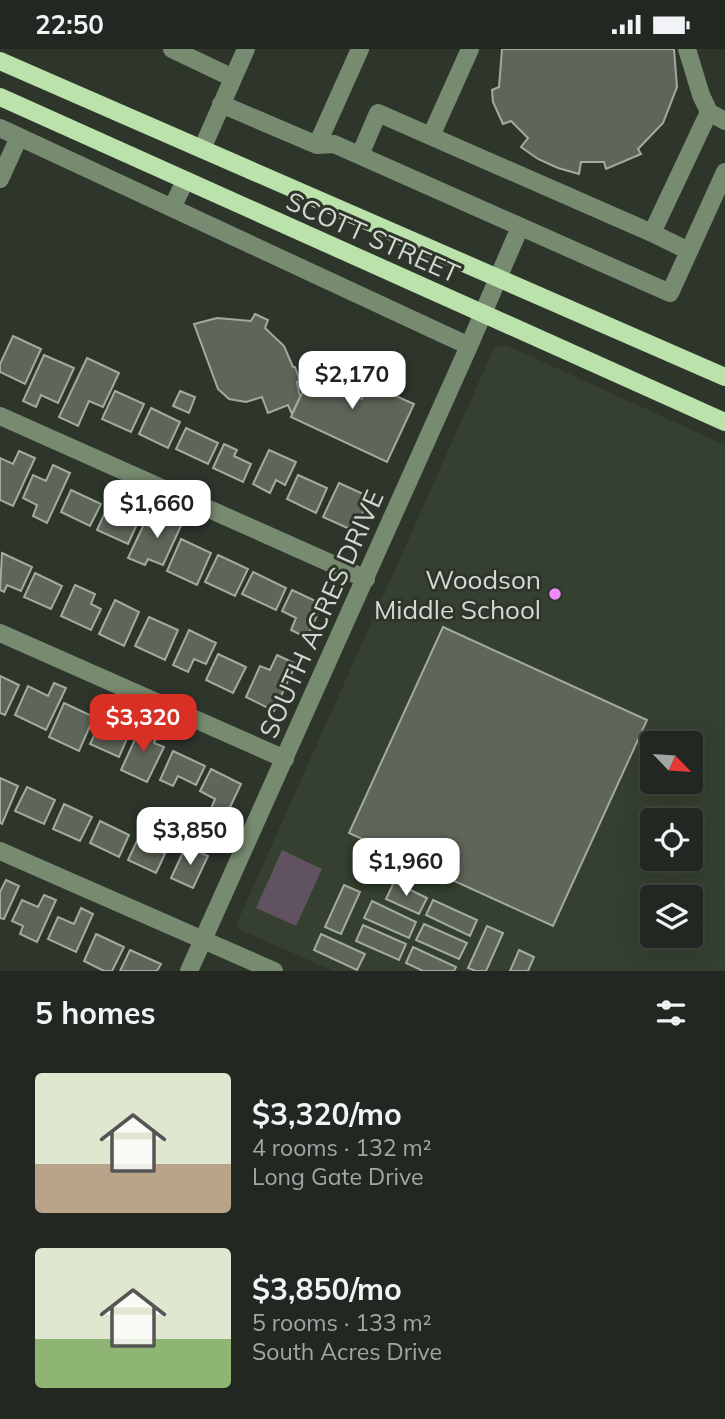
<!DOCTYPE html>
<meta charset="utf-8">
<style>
:root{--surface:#222821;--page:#2e342e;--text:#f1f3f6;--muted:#a2a6a5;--line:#3f443f;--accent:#d93025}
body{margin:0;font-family:Mulish,sans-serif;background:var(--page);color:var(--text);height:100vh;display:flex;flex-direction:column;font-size:26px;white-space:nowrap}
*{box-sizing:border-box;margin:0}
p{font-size:23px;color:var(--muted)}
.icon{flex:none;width:38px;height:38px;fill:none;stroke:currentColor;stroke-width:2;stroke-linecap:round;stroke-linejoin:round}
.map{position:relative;height:922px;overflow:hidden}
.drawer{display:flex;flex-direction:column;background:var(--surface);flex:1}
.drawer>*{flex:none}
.needle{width:46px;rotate:115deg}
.fabs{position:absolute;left:640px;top:682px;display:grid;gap:14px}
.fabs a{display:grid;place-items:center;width:63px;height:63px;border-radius:7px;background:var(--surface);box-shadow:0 7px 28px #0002,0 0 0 2px var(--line);font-size:35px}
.price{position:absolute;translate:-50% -60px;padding:0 16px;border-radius:14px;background:#fff;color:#222;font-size:23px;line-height:46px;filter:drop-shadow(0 2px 4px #0008)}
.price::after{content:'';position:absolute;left:50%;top:42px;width:21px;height:16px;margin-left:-10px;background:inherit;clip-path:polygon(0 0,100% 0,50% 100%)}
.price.active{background:var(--accent);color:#fff}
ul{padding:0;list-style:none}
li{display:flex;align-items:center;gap:21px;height:175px;padding:0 35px}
li span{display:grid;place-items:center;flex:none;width:196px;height:140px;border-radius:7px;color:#555}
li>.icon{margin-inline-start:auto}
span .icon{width:84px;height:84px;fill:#fffc;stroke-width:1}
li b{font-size:30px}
h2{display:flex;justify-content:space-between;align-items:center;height:84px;padding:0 35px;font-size:30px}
.status{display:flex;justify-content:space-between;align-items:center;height:49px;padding:0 35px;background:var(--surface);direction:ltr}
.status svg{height:19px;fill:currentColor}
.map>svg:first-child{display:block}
</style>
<div class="status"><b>22:50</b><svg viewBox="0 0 49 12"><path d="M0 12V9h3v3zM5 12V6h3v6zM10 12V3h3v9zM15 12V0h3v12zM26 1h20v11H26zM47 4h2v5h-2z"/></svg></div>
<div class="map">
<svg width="725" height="922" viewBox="0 0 725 922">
<rect width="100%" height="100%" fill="#2e362c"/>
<path fill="#354030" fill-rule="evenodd" d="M506,296L725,396V922H334L240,881L237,874L494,299ZM653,695H691V733H653ZM653,772H691V810H653ZM653,849H691V887H653Z"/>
<path fill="#605261" d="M282,801L322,820L296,877L256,859Z"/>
<path fill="#5e665a" stroke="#a2ab9f" stroke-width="2" d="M502,0H674L677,38L663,74L638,100L641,105L606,120L604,113H581L579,125L558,119L538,110L521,98L528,89L511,72L503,75L493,53L492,41L499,38Z
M255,265L268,271L265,279L284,297L293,318H295L300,332L297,333L300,348L292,365L288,356L268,364L262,348L246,353L229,350L218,340L194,275L217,269L251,272Z
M13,287L41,300L25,335L0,323V315Z
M321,303L343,314L333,336L362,350L369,335L414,355L387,413L291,368Z
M44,306L74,319L58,354L41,346L36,358L23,352Z
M87,309L119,324L103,358L89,352L78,377L59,368Z
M115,342L144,355L131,383L102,370Z
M180,342L195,348L189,364L173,357Z
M151,359L180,373L168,399L139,385Z
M186,379L218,394L208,415L176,400Z
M224,395L237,401L234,407L251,415L243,433L213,419Z
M269,401L296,413L285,436L276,431L270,444L253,435Z
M19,402L35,409L13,457L0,451V409L13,415Z
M53,416L70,424L47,474L33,467L37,456L23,449L33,426L46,432Z
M298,426L327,439L316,464L287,450Z
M339,434L370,448L354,482L323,468Z
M71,441L101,455L90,477L61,463Z
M107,459L138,473L128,495L97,481Z
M168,460L185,468L163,516L148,510L145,516L128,509L144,475L158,481Z
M181,490L211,504L197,536L167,522Z
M2,504L32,518L21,542L7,536L4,543L0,541Z
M218,506L248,520L235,547L205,533Z
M253,523L286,539L276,561L242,545Z
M35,524L62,537L51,560L24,548Z
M75,536L95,545L91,555L101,560L91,581L61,567Z
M292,541L322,555L307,589L291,581L296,569L282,562Z
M115,551L139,563L124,597L99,585Z
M149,568L178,581L165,611L135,597Z
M443,578L647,671L553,877L349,784Z
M189,581L216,594L206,615L194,610L188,623L173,616Z
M218,605L246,618L233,644L206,631Z
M277,606L296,615L274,662L246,648L260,617L270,621Z
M0,627L19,636L5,666L0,664Z
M54,634L66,639L46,681L15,666L28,637L48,647Z
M64,654L94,668L79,702L49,688Z
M101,672L129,685L119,708L90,695Z
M142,675L159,683L154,694L164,698L147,733L121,721Z
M173,702L205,717L196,736L178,727L173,737L160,731Z
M211,720L241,735L225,769L210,762L215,750L200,742Z
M0,729L18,737L2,775L0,774Z
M27,738L55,751L44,775L15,762Z
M64,755L92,768L80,792L53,780Z
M100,772L129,786L119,808L90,794Z
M144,777L164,787L157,801L165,805L156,824L128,811Z
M186,797L208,807L193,839L171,829Z
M6,831L19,837L4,870L0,869V843Z
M394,833L427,849L419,865L386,850Z
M344,836L360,843L341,885L325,878Z
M44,846L56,851L37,893L20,885L23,877L12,872L22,851L38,858Z
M433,851L477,871L470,887L426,866Z
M372,852L416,873L409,889L364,869Z
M81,859L93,865L76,903L48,890L58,868L74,875Z
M424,875L467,894L459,910L416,891Z
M363,876L406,895L399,911L356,892Z
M487,877L503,884L486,922H476L468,919Z
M96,885L124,898L112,922H104L84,912Z
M321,885L365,905L357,921L314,901Z
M413,898L456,918L454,922H423L406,914Z
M130,901L161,915L157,922H120Z
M519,901L534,908L528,922H510Z"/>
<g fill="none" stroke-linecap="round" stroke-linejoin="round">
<path stroke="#778b70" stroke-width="18" d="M172,0L233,29
M687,0L701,46L709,63L725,72
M221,55L317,96L360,0
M0,79L469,297
M431,87L470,0
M317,96L334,95L670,244L725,123
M202,100L246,0
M360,106L378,64L652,184L709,63
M0,130L19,88
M172,159L185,132
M652,184L689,202
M0,367L366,530
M0,584L285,710
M0,802L274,922
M189,922L469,297L520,178"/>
<path stroke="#bae2aa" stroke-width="18" d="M0,12L725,328
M0,48L725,373"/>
</g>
<circle fill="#ef8bf7" stroke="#2e362c" stroke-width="2.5" cx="555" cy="545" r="7"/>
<g text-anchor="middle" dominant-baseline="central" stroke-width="6" stroke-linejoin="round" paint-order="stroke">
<g font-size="26" fill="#d4d9d3" stroke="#2e362c">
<text transform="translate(373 188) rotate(24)">SCOTT STREET</text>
<text transform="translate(321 565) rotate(-66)">SOUTH ACRES DRIVE</text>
</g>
<g font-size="26" fill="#d4d9d3" stroke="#2e362c" text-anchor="end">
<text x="541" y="530">Woodson<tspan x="541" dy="30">Middle School</tspan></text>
</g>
</g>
</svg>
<div class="fabs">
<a><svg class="needle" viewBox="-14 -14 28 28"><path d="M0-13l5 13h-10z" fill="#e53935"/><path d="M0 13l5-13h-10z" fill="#a2a6a5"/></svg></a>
<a><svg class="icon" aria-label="locate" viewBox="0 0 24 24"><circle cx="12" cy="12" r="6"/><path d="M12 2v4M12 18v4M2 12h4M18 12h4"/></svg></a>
<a><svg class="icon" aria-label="layers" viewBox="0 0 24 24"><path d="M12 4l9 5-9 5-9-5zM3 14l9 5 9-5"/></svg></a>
</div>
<b class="price" style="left:352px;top:362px">$2,170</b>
<b class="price" style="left:157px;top:491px">$1,660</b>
<b class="price active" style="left:143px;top:705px">$3,320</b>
<b class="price" style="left:190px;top:818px">$3,850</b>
<b class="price" style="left:406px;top:849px">$1,960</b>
</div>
<section class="drawer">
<h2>5 homes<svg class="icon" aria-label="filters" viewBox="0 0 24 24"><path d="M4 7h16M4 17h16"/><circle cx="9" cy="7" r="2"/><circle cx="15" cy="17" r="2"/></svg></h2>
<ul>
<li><span style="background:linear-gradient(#dfe7d0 65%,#b9a48a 0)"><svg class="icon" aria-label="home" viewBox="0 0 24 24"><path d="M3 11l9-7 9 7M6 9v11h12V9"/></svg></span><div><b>$3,320/mo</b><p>4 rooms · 132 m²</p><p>Long Gate Drive</p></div></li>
<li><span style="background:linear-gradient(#dfe7d0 65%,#8fb573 0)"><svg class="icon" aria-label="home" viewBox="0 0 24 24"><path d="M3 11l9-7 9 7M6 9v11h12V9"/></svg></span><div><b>$3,850/mo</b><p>5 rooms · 133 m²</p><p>South Acres Drive</p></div></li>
</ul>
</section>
